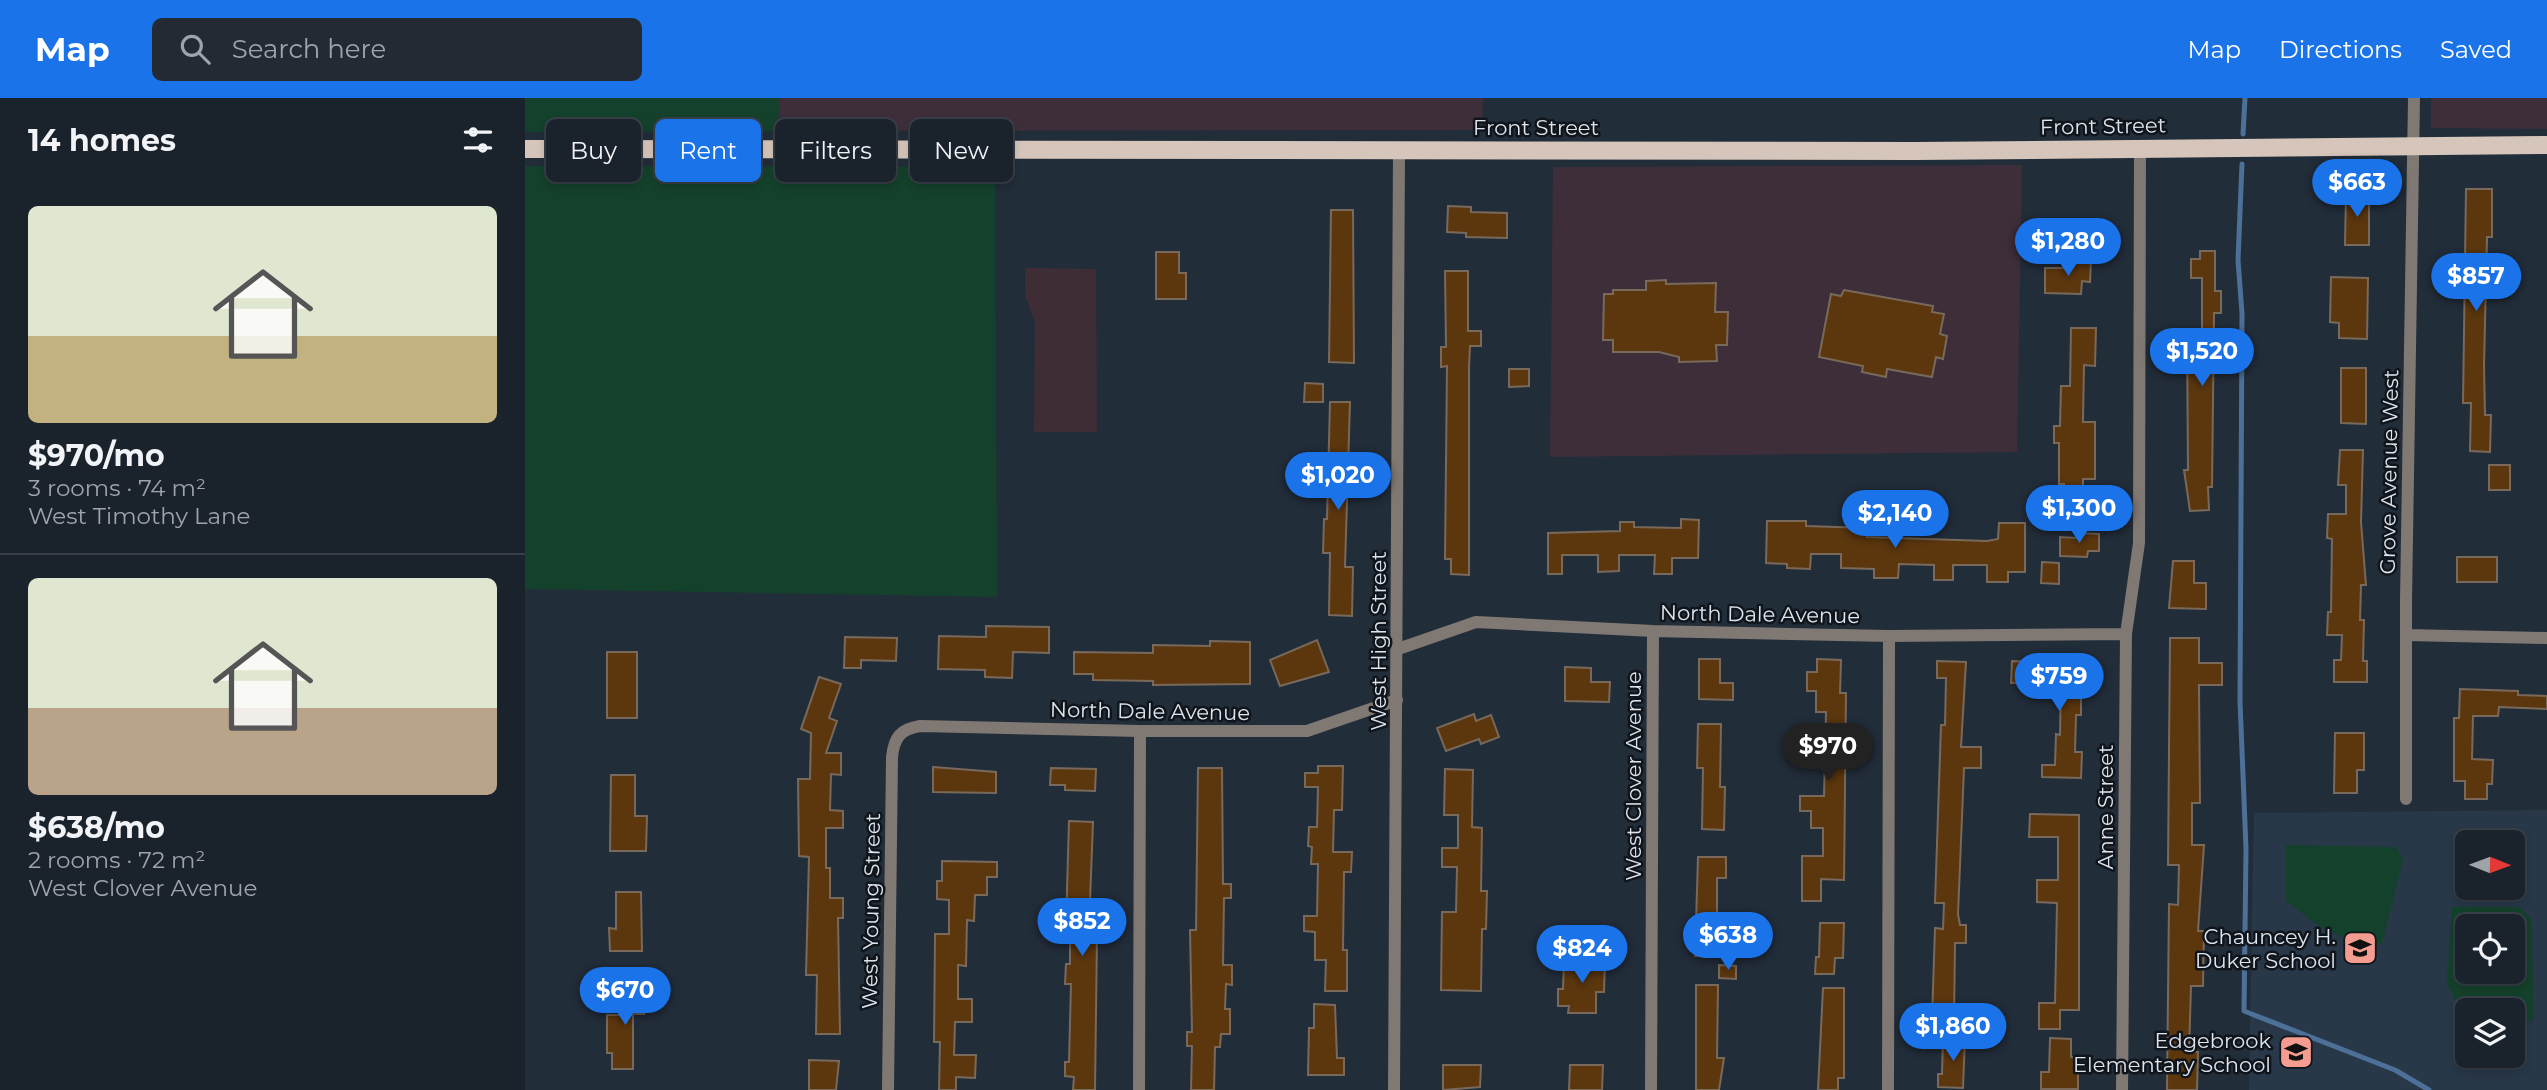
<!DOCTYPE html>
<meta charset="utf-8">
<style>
:root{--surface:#1a222c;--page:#232a34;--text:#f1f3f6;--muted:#9fa4a9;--line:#383f48;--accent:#1a73e8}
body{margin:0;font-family:Montserrat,sans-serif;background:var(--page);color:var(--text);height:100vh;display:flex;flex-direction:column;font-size:26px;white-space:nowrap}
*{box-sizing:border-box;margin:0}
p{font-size:23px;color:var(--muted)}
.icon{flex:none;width:38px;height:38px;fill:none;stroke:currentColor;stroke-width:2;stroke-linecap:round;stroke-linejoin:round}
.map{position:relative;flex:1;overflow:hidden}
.panel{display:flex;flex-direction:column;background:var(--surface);width:525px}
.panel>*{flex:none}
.top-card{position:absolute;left:21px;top:21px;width:665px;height:63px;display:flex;gap:14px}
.needle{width:46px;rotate:91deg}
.fabs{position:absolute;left:1930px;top:732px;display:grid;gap:14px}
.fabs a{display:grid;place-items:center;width:70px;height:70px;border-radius:10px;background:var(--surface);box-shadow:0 4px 10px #0003,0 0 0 2px var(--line);font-size:35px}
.price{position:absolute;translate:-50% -60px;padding:0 16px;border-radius:24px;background:var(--accent);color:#fff;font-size:23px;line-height:46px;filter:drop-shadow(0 2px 4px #0008)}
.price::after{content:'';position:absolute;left:50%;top:42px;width:21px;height:16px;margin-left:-10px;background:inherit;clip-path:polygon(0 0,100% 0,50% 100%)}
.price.active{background:#222;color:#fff}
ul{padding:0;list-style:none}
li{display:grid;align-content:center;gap:14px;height:371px;padding:0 28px}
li+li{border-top:2px solid var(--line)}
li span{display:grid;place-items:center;height:217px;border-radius:10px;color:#555}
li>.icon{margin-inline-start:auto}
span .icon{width:126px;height:126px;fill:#fffc;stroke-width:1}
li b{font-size:30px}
h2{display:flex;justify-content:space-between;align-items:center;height:84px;padding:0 28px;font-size:30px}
.tag{padding:0 24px;border-radius:10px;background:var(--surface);box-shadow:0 4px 10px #0003,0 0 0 2px var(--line);font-size:24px;line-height:63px}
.tag.active{background:var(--accent);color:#fff}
header{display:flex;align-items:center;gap:42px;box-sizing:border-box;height:98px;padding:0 35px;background:var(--accent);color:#fff}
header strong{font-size:33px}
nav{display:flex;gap:38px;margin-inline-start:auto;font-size:24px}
.search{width:490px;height:63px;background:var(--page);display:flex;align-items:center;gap:18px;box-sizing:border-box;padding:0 24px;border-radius:10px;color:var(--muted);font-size:26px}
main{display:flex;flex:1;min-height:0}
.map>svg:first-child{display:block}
</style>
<header>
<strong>Map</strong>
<div class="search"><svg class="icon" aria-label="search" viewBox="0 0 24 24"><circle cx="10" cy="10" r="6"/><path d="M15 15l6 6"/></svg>Search here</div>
<nav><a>Map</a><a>Directions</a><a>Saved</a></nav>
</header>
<main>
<section class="panel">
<h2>14 homes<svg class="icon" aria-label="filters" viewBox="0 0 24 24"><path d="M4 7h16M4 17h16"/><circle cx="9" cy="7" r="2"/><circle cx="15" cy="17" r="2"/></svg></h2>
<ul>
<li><span style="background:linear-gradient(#dfe7d0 60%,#c2b280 0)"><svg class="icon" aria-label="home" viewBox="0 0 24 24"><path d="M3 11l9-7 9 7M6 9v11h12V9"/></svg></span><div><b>$970/mo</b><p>3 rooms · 74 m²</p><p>West Timothy Lane</p></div></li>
<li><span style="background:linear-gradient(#dfe7d0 60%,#b9a48a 0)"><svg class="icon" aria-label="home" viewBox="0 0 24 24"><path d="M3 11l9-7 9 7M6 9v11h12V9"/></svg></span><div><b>$638/mo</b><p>2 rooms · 72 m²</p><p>West Clover Avenue</p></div></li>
</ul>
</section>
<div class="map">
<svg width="2022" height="992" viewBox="0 0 2022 992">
<rect width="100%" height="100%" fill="#222d3a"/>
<path fill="#3d2e3a" d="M254,0H958L957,32L253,33Z
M1906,0H2022V31L1906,30Z
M1497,67L1492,354L1025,359L1028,69Z"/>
<path fill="#3f2d36" d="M500,170L571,171L572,334H509L510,224L500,197Z"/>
<path fill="#283849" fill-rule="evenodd" d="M2022,712V992H1724L1729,715ZM1942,744H1988V789H1942ZM1942,828H1988V873H1942ZM1942,912H1988V957H1942Z"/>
<path fill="#14412b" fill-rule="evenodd" d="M0,0H254L253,33L0,34Z
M0,68L470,69L472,499L0,491Z
M1761,747L1871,749L1878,761L1857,846L1836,849L1791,826L1761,803Z
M1927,809H1994L2006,820L2009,923L1988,922V912H1942L1940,920L1922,886ZM1942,828H1988V873H1942Z"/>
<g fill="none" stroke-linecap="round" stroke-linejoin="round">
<path stroke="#4c7097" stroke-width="5" d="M1718,36L1720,0
M1717,66L1713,162L1717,215L1715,603L1721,751L1719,913L1870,972L1904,992"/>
</g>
<path fill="#5c370e" stroke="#78695b" stroke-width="2" d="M1941,91H1967V139H1962L1959,268L1960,317H1966L1965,354L1945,353L1946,305H1938Z
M1821,95L1844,96V147H1820Z
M923,108L946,109V114L982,115V140L941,139V135L922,134Z
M806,112H828L829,265L804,264Z
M1675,153H1690V193H1696V215H1689L1687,389H1683L1684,412L1665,413L1659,372H1663L1662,235H1677V180H1666V161H1675Z
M631,154H654V175H661V201H631Z
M1541,163H1566L1565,184L1557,183L1556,196L1520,195V170H1541Z
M920,173H943V233H956V248H945L944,270V477L926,476V461H920L922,268L916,269V249H921Z
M1806,179L1843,180L1842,241L1814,240V225L1805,224Z
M1141,182V186L1191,185L1190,214H1203L1202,247H1191L1192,263L1154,264V259L1134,254H1088V242H1078L1079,196H1088V192H1121V183Z
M1319,192L1408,208L1407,214L1419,216L1415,236L1422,238L1418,261L1411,259L1407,279L1362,271L1361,279L1337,274L1338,268L1294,259L1306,196L1316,198Z
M1546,230H1571L1570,268L1559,267L1558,324H1570V381H1558V406H1538L1539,386H1534V345H1529V328H1535L1536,288H1545Z
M1816,270H1841V326L1816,325Z
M984,271H1004V288L984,289Z
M780,285L798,286V304H779Z
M805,304H825L820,469H828L827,518L804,517L805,455H798L799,421H802Z
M1815,352H1838L1836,424L1841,487H1836L1835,522H1839L1838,563H1842V584H1809V562H1816L1817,537H1802L1803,514H1806L1807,441L1802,440L1803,416H1821V387H1813Z
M1964,367H1985V392H1964Z
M1156,421L1174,422L1173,460H1147V476H1129L1130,457H1094V473L1073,474V457H1037V476H1023V435L1095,433V424H1109V429L1156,430Z
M1242,423H1281V428L1342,430V439L1462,443L1473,441L1474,425H1500V474H1483V484H1462V467H1428V482H1409V467L1374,466L1373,480H1349V471L1316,470V456H1286L1285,471L1262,470V466L1241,465Z
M1552,435L1574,436V453H1563L1562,459L1535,458V439L1552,440Z
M1932,459H1972V484H1932Z
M1648,463H1669V485H1681V511L1644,510Z
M1517,464L1534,465V486L1516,485Z
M461,528L524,529V555L488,554L487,580L460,579V572L413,571L414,538L461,539Z
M320,539L372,540L371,563L336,562V570H319Z
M1645,540H1674V565H1697V587H1674L1675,705H1667V747H1679L1673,833H1679L1678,888H1666L1664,954H1673L1672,992H1642L1644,806L1653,807L1654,767H1643Z
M792,542L804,574L755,588L745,562Z
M685,543L725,544V586L628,587V583L568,582V576H549V554L628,555V547L685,548Z
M82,554H112V620H82Z
M1174,561H1195V585H1208V602L1174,601Z
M1292,561L1316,562L1315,595H1321L1319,782L1296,781V803H1277V758H1298V730H1286V713H1275V698H1299L1301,614H1291V593H1282V574H1292Z
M1412,563L1441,564L1436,649H1456V670H1439L1433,816L1435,827H1441V845H1430L1429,922H1407L1410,830L1418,831L1419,805H1410L1416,627H1420L1421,580H1412Z
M1487,563L1507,564V568H1556V617H1551L1550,654H1557L1556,680L1517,679V667H1530L1531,636L1535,637L1536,583L1486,585Z
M1040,569L1066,570V584H1085L1084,604L1040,603Z
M294,579L316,586L304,620L312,623L301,655H316V677L306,676L305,712L318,713V730H301V770H305V800H318V820H313L315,936H291L292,877H281L284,759L274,758L273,681H285L286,635L276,631Z
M1935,591L1993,593V597L2022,598V611L1974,609L1973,618H1948L1947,661L1968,662L1967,686H1962V701H1940V683H1929V620H1934Z
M949,616L951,623L966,617L974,639L956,646L954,641L921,653L912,630Z
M1173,626H1196L1195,689H1200L1199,732L1177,731L1178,670H1172Z
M1810,635H1839V672H1832V695H1809Z
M793,668H818L817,712H809L808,754H827L826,774H819L818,852H822V893H800L801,862H790V834L779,833V818H792L793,766H786L787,749L783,748L784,729H792L793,689H780V675H793Z
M408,669L471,674V695L408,694Z
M526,670L571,671L570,693L540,692V687H525Z
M673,670H697L698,786H706V800H699L698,867H707V887L701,886L700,911H705V936H696L695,949H690L689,992H666L667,948H662V934H667L665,832H671Z
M920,671L948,672L947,729L957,730L956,793H962L961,831H957L956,893L916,892L917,814H931L932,769H917V750H933V717H919Z
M86,677H110V718H122L121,753H85Z
M1505,716L1554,717V912H1535V931H1514V905H1530L1532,805L1512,804V782H1533V739H1504Z
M544,723L568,724L565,803H569V837H572L570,992H548L549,979L540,978V964H544L546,886H540L541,866H545V827L541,826Z
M1173,759H1201V780H1192V858H1170Z
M417,763L472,764V779H462V797H450L449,823L442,822L441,868L433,867V901H447V924H430L429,957H451L450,980L431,979V992H414L415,944H409L410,836H424V802L412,801V783H417Z
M91,794H116L117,853H85L84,830L91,831Z
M1295,825H1319L1318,860H1310L1309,876H1290L1291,859H1294Z
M1039,861H1080L1079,894H1071V915H1043L1044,908H1033V891H1038Z
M1194,867L1211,868V881L1194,880Z
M1171,887H1193L1192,960H1199L1194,992H1171Z
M96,888L120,889L119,916H108V971H87V955H82V917H96Z
M1298,890H1319V980H1313V992H1293Z
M789,906L810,907L812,960H819V977H783L784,930H789Z
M1418,938L1440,939L1438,990L1413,989V976H1417Z
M1525,940L1546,941V959H1553V991H1516V974H1524Z
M284,962L314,963L311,992H284Z
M918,967H956L955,989L918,992Z
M1045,967H1078L1077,992H1044Z"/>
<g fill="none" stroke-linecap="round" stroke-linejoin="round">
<path stroke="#807873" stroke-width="12" d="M1881,537L2022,540
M873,551L951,524L1128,533L1364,538L1601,536
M1881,701V502L1889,0
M363,992L367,659C369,639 376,631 395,628L615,633H782L872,602
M614,992L615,633
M869,992L874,52
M1126,992L1128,533
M1363,992L1364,538
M1597,992L1601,536L1614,445L1615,50"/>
<path stroke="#d5c5ba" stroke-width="18" d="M0,51L1391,53L2022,47"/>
</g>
<defs>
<g id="school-square" transform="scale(1.75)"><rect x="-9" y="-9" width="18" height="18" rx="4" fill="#f59c90" stroke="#10151b"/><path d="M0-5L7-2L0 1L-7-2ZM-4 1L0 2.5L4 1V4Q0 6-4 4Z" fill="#111"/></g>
</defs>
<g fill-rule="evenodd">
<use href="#school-square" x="1835" y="850"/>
<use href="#school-square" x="1771" y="954"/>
</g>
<g text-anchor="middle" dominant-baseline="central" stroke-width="5" stroke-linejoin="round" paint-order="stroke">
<g font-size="21" fill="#dde4ed" stroke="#10151b">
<text transform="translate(1578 28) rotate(-1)">Front Street</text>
<text x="1011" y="29">Front Street</text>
<text transform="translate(1864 374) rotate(-89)">Grove Avenue West</text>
<text transform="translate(1235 516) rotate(1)">North Dale Avenue</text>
<text transform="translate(853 543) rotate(-90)">West High Street</text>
<text transform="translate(625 613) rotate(1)">North Dale Avenue</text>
<text transform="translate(1108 678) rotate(-90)">West Clover Avenue</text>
<text transform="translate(1580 709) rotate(-90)">Anne Street</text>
<text transform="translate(346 813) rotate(-89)">West Young Street</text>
</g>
<g font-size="21" fill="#dde4ed" stroke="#10151b" text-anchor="end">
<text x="1811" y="838">Chauncey H.<tspan x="1811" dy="24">Duker School</tspan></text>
<text x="1746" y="942">Edgebrook<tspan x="1746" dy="24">Elementary School</tspan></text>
</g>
</g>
</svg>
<div class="fabs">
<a><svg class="needle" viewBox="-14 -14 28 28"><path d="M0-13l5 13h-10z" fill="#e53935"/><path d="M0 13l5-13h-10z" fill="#9fa4a9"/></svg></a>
<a><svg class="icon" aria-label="locate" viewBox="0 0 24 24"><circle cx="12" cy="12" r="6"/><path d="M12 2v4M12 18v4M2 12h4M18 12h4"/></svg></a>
<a><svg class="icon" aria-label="layers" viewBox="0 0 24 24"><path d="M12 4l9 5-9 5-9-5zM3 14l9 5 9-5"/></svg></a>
</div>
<b class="price" style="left:1832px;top:121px">$663</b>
<b class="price" style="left:1543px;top:180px">$1,280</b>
<b class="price" style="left:1951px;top:215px">$857</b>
<b class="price" style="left:1677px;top:290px">$1,520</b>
<b class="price" style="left:813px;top:414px">$1,020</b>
<b class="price" style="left:1554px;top:447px">$1,300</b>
<b class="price" style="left:1370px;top:452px">$2,140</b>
<b class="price" style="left:1534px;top:615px">$759</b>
<b class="price active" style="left:1303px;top:685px">$970</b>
<b class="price" style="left:557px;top:860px">$852</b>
<b class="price" style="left:1203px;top:874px">$638</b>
<b class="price" style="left:1057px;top:887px">$824</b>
<b class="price" style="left:100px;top:929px">$670</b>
<b class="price" style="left:1428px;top:965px">$1,860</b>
<div class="top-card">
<a class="tag">Buy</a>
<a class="tag active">Rent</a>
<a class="tag">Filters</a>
<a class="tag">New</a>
</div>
</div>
</main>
